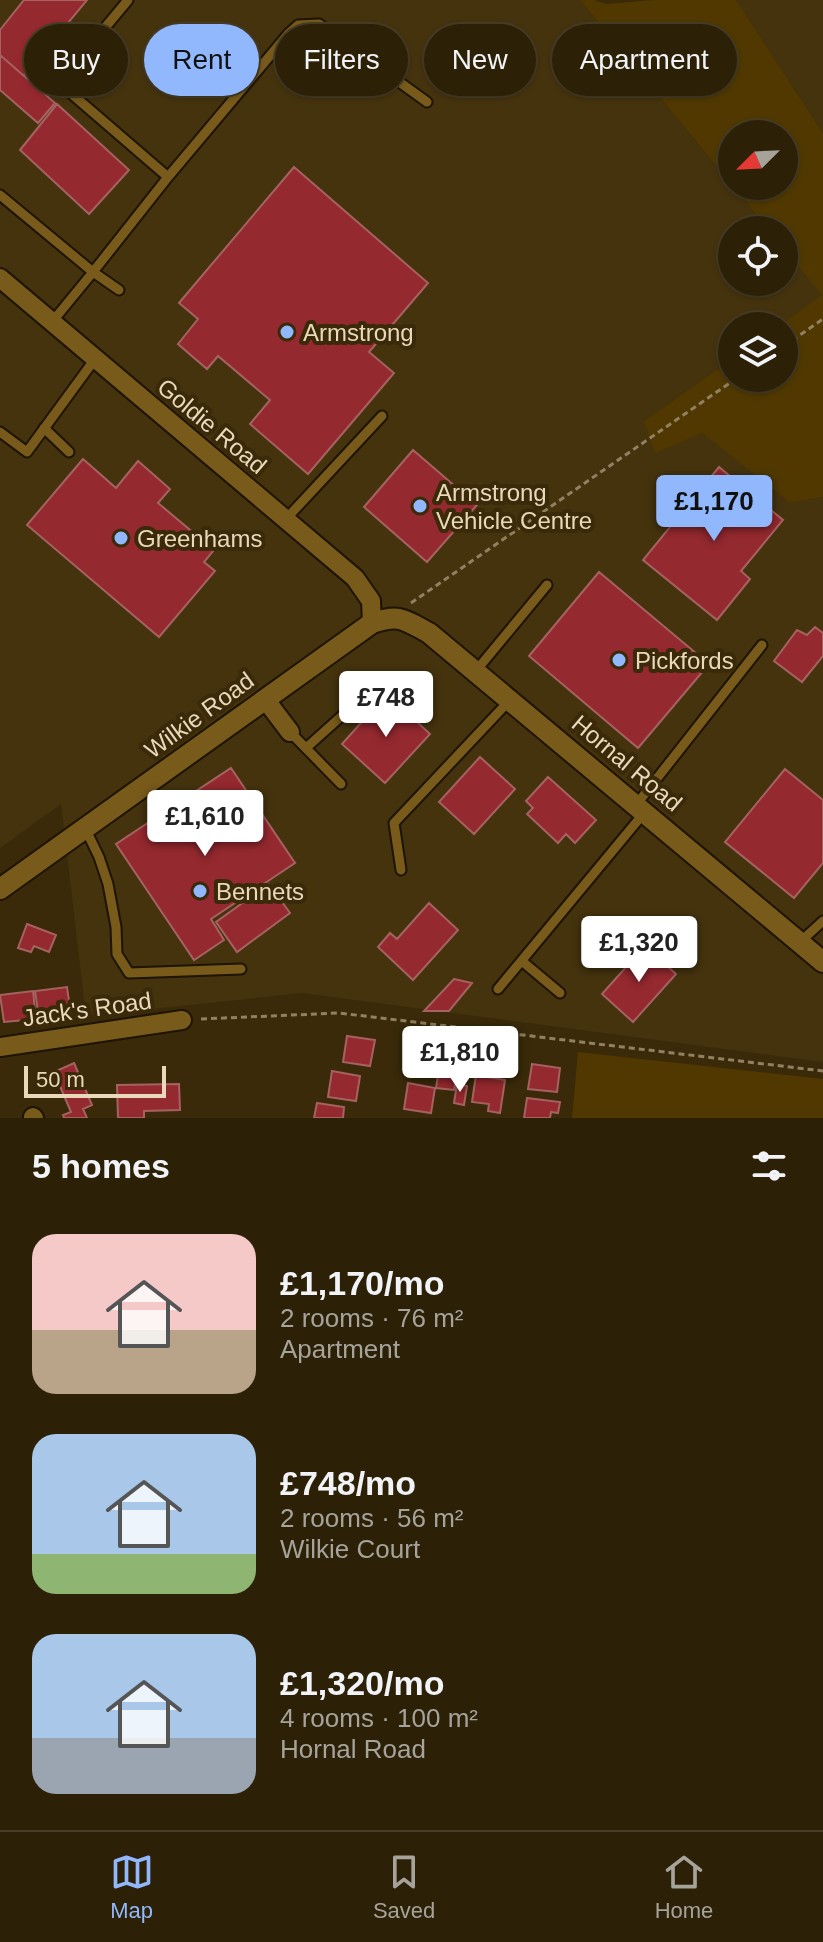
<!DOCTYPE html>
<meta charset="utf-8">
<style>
:root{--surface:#2c2007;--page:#382d15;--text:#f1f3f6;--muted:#a6a39b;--line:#483e28;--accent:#91b8fd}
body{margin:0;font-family:Helvetica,sans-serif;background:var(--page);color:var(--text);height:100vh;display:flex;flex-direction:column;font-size:30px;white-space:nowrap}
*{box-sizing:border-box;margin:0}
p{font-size:26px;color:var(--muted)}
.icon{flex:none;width:44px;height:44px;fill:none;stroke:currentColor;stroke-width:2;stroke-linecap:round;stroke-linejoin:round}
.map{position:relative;height:1118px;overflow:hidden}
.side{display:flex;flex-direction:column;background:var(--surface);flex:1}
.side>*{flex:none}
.banner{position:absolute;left:24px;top:24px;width:776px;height:72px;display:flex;gap:16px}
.needle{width:52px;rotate:246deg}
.buttons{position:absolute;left:718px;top:120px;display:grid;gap:16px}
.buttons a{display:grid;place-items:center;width:80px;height:80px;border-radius:50%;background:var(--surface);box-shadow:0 2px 6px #0004,0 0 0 2px var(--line);font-size:40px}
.scale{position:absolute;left:24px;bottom:20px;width:142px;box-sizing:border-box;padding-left:8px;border:4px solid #e9d8ba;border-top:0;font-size:22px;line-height:28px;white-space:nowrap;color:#e9d8ba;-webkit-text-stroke:6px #3a2a09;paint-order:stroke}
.price{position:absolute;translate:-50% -68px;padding:0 18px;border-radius:8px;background:#fff;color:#222;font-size:26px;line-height:52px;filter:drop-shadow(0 2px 4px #0008)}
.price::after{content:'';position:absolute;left:50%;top:48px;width:24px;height:18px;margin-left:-12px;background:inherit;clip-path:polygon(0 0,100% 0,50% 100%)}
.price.on{background:var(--accent);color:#111}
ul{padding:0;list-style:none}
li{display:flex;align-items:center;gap:24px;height:200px;padding:0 32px}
li span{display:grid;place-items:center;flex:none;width:224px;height:160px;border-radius:24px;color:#555}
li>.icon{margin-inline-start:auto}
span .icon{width:96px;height:96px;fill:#fffc;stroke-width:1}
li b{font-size:34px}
h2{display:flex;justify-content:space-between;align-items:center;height:96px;padding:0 32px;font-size:34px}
.pill{padding:0 28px;border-radius:36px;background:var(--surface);box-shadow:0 2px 6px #0004,0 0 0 2px var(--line);font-size:28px;line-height:72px}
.pill.on{background:var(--accent);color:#111}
.dock{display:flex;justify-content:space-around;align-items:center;height:112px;border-top:2px solid var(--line);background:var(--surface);font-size:22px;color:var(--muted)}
.dock a{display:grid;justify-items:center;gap:4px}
.dock .on{color:var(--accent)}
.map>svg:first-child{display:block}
</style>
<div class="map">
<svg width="823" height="1118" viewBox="0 0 823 1118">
<rect width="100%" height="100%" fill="#3a2a09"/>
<path fill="#45330e" d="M0,0H580L769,230H732V282H784V249L823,295L779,326H732V359L644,421L702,433L790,503L823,497V1062L302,993L86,1016L61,804L0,848Z
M736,0H823V133Z"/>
<path fill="#503800" d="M580,0H594L606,4L653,0H736L823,133V497L790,503L702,433L655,453L644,421L732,359V378H784V326H779L822,295L784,249V230H769L733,186H784V134H732V185Z
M578,1052L823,1079V1118H572Z"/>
<path fill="#94292f" stroke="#a56260" stroke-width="2" d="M24,0H87L24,76L0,55V30Z
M0,55L55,103L38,123L0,90Z
M57,104L129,170L89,214L20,150Z
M294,167L428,283L369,352L394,373L308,474L250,424L270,400L218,356L207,369L178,344L198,319L179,303Z
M413,450L477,505L427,562L364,507Z
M83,459L116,488L138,461L170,489L158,503L214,550L204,562L215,571L159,637L27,525Z
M719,467L783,520L741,571L750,579L717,620L643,560Z
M599,572L709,664L638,748L529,656Z
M815,627L823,633V656L802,682L774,661L797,630L807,635Z
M387,694L430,734L385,783L342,744Z
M480,757L515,789L474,834L439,802Z
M231,768L295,863L211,919L224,940L194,960L116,844Z
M785,769L823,800V863L794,898L725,842Z
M548,777L596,820L575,843L566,834L558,843L527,814L533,808L526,801Z
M269,884L290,913L237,952L216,922Z
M429,903L458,930L413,980L378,947L390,933L397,939Z
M27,924L56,935L49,952L34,946L31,952L18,948Z
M645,946L676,974L633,1022L602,994Z
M454,979L472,983L449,1011H424Z
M67,987L71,1015L39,1018L35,991Z
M33,991L36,1019L4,1022L0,995Z
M347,1036L375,1040L370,1066L343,1062Z
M414,1044L441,1049L437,1075L409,1070Z
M74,1063L92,1105L83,1109L87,1118H64L63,1115L71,1112L54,1072Z
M532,1064L560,1068L557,1092L528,1089Z
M332,1071L360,1076L356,1101L328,1097Z
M438,1075L456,1078L454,1090L436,1088Z
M476,1075L505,1080L500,1113L488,1111L489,1104L472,1102Z
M408,1083L435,1088L431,1113L404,1109Z
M179,1084L180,1110L144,1111V1118H118L117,1085Z
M457,1084L467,1086L464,1105L454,1103Z
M527,1098L560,1102L558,1113L551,1112L550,1118H524Z
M317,1103L344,1107L343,1118H314Z"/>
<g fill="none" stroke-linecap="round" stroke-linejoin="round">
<g stroke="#1d1403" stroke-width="13">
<path id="lane" d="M168,177L289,33L298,25L319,24L427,102
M0,195L93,272L52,322
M119,290L93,272L168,177L59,83L128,0
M44,428L69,452
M0,432L27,452L95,359
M286,519L382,416
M475,672L547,585
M290,732L341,784
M306,748L365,695
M636,805L762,645
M85,828L99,857L108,884L116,927L117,954L129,973L241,969
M401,870L394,823L510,700
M800,942L823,921
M523,962L560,993
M498,989L644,813"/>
</g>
<g stroke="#1d1403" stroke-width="22">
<path id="street" d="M0,278L355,578L371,601L372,623
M265,699L290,732
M0,1047L182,1020
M33,1117L34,1118"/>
</g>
<g stroke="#1d1403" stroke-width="24">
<path id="secondary" d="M0,889L372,623C400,614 403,619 429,633L823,962"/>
</g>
<path stroke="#918061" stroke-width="3" stroke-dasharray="6 4" stroke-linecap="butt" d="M784,346L823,319
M411,603L737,378
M201,1019L339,1013L823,1071"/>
<use href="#lane" stroke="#785a1b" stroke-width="9"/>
<use href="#street" stroke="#785a1b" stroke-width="18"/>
<use href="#secondary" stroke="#785a1b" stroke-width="20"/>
</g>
<g fill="#91b8fd" stroke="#3a2a09" stroke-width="3">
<circle cx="287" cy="332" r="8"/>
<circle cx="420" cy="506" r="8"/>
<circle cx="121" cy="538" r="8"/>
<circle cx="619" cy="660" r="8"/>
<circle cx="200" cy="891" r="8"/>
</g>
<g text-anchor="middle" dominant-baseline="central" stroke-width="8" stroke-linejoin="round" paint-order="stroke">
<g font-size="24" fill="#e9d8ba" stroke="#3a2a09" text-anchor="start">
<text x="303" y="332">Armstrong</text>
<text x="436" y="492">Armstrong<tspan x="436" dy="28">Vehicle Centre</tspan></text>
<text x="137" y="538">Greenhams</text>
<text x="635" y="660">Pickfords</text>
<text x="216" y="891">Bennets</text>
</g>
<g font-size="24" fill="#e9d8ba" stroke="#3a2a09">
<text transform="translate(212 426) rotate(40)">Goldie Road</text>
<text transform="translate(199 715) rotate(-36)">Wilkie Road</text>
<text transform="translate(627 763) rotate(40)">Hornal Road</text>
<text transform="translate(87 1009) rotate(-8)">Jack's Road</text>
</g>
</g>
</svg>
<div class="buttons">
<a><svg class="needle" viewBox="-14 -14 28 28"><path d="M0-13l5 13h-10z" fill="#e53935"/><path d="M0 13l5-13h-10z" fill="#a6a39b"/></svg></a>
<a><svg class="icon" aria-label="locate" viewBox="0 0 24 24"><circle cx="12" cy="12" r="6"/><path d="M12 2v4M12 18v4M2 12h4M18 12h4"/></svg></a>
<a><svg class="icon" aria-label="layers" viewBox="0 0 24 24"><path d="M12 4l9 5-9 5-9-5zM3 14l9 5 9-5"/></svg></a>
</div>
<div class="scale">50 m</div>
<b class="price on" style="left:714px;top:543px">£1,170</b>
<b class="price" style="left:386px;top:739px">£748</b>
<b class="price" style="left:205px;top:858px">£1,610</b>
<b class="price" style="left:639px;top:984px">£1,320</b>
<b class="price" style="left:460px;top:1094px">£1,810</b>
<div class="banner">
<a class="pill">Buy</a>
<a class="pill on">Rent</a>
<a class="pill">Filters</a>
<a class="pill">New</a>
<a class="pill">Apartment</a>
</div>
</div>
<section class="side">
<h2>5 homes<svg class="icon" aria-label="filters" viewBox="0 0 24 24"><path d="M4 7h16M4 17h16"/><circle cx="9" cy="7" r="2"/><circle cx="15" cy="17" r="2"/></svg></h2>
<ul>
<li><span style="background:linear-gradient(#f6c9c9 60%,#b9a48a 0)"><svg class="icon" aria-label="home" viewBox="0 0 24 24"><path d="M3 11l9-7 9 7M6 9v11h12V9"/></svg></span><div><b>£1,170/mo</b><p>2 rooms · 76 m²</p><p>Apartment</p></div></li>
<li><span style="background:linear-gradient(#a9c7e8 75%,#8fb573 0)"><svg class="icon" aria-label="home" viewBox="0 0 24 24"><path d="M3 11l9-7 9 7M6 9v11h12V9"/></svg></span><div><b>£748/mo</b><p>2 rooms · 56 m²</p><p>Wilkie Court</p></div></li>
<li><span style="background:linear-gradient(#a9c7e8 65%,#9aa5b1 0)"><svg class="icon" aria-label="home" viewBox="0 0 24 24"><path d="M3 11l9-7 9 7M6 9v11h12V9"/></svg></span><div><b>£1,320/mo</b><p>4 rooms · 100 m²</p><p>Hornal Road</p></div></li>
</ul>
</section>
<nav class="dock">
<a class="on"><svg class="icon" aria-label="map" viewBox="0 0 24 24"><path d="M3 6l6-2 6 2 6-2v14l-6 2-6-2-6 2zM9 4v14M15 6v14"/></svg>Map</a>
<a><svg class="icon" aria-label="saved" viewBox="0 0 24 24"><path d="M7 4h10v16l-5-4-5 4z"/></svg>Saved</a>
<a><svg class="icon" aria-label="home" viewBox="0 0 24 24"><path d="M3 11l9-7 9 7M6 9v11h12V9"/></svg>Home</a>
</nav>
